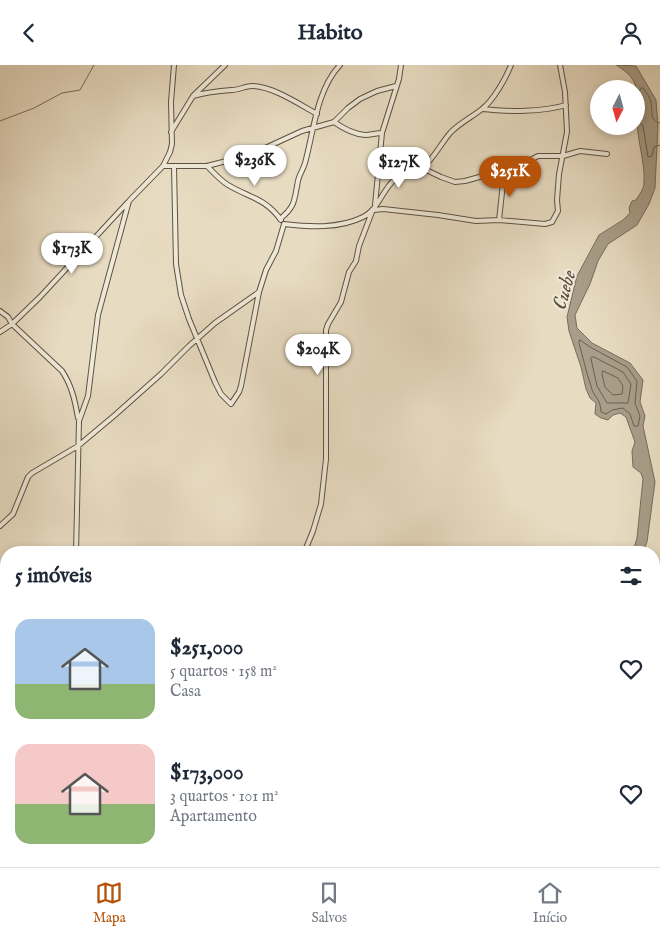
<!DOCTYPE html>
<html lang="pt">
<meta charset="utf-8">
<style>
:root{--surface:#fff;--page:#f2f2f3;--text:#1f2937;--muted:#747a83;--line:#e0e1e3;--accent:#b45309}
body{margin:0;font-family:"IM FELL English",serif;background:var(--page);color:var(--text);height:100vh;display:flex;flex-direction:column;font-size:19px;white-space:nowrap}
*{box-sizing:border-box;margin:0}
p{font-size:16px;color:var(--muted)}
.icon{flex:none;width:28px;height:28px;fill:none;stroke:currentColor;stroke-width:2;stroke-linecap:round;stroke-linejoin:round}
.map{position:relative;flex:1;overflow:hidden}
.sheet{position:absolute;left:0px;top:481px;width:660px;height:321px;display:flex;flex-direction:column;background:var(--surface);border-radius:20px 20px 0 0;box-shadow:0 2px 8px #0003}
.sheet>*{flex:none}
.needle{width:32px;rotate:186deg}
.controls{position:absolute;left:590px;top:15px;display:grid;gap:10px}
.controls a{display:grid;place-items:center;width:55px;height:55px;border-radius:50%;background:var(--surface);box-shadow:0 2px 8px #0003;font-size:25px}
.price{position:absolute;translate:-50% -42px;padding:0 11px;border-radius:18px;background:#fff;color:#222;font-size:16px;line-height:32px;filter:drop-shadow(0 1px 2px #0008)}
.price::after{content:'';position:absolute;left:50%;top:30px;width:15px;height:11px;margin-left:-8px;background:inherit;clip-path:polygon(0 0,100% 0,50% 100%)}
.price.selected{background:var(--accent);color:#fff}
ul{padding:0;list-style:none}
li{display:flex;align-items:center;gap:15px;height:125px;padding:0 15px}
li span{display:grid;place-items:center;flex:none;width:140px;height:100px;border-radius:15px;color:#555}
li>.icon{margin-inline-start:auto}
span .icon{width:60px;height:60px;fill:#fffc;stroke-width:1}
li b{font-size:21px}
h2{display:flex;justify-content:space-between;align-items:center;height:60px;padding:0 15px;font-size:21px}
header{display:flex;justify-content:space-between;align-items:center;height:65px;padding:0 15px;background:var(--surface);font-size:22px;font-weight:700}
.menu{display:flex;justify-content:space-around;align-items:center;height:70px;border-top:1px solid var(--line);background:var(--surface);font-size:14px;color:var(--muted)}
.menu a{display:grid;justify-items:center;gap:2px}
.menu .selected{color:var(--accent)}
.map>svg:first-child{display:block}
</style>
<header><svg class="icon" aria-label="back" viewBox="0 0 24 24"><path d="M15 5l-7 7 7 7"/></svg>Habito<svg class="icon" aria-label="person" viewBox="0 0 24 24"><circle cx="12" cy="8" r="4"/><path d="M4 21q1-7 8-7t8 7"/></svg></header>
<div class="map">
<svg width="660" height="802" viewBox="0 0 660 802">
<rect width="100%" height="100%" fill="#e7dbc1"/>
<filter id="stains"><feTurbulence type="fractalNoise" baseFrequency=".004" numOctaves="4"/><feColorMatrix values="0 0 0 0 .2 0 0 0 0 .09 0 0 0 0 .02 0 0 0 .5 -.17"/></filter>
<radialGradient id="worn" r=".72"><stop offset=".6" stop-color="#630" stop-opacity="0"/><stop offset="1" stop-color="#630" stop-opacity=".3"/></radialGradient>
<path fill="#a89d88" stroke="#776d5c" d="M616,0L636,1L656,35L658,61L655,123L649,139L637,160L608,179L598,196L590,219L575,250L577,263L592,278L630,298L643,315L640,337L645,351L643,361L655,417L647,477L643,487H633L637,473L643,414L641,408L633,402L632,386L635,377L626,352L620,348L613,350L608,355L601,353L595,349L596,338L590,333L586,324L581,302L569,266L567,252L577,211L599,170L623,155L630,148L629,143L632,136L636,135C639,130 644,124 644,118C645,101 640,85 638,68C636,51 640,35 635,19C632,11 623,4 616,0Z
M654,656L660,675V795L657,802H645L648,796H654V785L658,772L654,765V737L659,719L658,701L654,686Z"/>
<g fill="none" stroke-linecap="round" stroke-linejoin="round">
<path stroke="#6a6051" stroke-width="1" d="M636,44L641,43L644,39L643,34L638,29L641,23H643C646,27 650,32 651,37C653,46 649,56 660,58
M636,56L640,57L643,61L648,92L652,91L654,82L660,80
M580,275L590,282L627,302L637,316L635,338L640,351L638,361H634L630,349L623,343L612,345L606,349L601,347C600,331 594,334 591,321C586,307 583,292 579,278Z
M592,292H594L623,307L631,319L628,338H607L597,321L591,294Z
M603,306L618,313L623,321L622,329L613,330L605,322L602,309Z"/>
<path stroke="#776d5c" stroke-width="1" d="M0,56L34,43L62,28L80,25L94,0"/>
<g stroke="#5c5244" stroke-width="6">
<path id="minor" d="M193,31C207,27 218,26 232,25C239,25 245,21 252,21C272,21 299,39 317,49
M483,44C507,47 543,47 566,40
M334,57C344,64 353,69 365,70C371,70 376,68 382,68
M171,67L193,31L225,0
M163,101H207L250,90L302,66L334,57L348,43L360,34L377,26L396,21
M174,101L176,199L181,230L189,254L215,317L221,329L231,339L239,327L241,321L259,227
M207,101C214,108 220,115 228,120C250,133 265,133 281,155
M422,103L441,112L455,117L465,116L483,111L504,109L538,91H563L580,86L607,89
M375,140L382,68L399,14L401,0
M374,145L383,144L438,150L476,156L499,155L545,159L552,157L558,146L557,135L559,109L567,67L565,27L560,0
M280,154C296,141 294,135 298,116C299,110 303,105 305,98C314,66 316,26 340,0
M499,155L504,109
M284,159C309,162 339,164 363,152C378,145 382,126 394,115C403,107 414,109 422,103C434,94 441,78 451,67C460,58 472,52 482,44C493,36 506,13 511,0
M0,246L8,252L12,259L62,306C72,321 75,336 78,353
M0,267L12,259L40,232L128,137
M0,461L13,449L28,412L32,408L78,381L115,350L161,309L189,281L215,258L259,227L266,205L276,186L284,159
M76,488L79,356L88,331L98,250L129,136L163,101L170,87L172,79L171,37L174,0
M304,488L313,466L321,439L326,394V265L328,259L341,237L349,207L356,196L359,181L372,147
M0,514L6,516
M0,677L6,684
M0,714L6,705
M0,723H6
M0,753L6,752
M0,796L6,794
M84,796L86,802"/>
</g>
<use href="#minor" stroke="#efe8d7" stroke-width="4"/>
</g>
<g text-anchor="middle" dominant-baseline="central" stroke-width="4" stroke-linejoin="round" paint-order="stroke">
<g font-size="20" font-style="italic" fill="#584e40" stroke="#efe8d7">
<text transform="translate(565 225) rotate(-74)">Cuebe</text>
</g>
</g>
<rect width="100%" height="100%" filter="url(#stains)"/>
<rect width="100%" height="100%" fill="url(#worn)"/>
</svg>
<div class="controls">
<a><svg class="needle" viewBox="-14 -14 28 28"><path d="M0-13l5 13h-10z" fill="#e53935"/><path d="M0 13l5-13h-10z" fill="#747a83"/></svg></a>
</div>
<b class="price" style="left:255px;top:122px">$236K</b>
<b class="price" style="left:399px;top:124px">$127K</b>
<b class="price selected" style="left:510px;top:133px">$251K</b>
<b class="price" style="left:72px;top:210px">$173K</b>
<b class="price" style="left:318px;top:311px">$204K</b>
<section class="sheet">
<h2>5 imóveis<svg class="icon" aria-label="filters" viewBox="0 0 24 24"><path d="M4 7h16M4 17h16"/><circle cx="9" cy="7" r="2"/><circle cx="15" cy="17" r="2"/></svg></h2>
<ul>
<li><span style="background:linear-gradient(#a9c7e8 65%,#8fb573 0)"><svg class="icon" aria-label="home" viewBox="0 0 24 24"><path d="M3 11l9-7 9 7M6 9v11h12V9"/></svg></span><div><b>$251,000</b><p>5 quartos · 158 m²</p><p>Casa</p></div><svg class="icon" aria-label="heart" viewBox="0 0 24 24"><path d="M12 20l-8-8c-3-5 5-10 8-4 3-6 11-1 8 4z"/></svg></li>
<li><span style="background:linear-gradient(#f6c9c9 60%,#8fb573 0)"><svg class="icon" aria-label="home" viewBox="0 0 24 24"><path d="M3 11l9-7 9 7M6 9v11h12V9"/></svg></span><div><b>$173,000</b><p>3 quartos · 101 m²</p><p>Apartamento</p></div><svg class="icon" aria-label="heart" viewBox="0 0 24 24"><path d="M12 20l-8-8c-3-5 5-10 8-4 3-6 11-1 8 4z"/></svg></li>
</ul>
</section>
</div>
<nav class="menu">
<a class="selected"><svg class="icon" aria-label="map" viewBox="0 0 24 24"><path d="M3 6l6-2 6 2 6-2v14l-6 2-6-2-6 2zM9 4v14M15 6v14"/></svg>Mapa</a>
<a><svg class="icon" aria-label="saved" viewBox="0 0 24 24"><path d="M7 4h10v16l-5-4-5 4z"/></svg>Salvos</a>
<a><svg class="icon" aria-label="home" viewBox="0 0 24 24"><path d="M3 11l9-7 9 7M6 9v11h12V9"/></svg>Início</a>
</nav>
